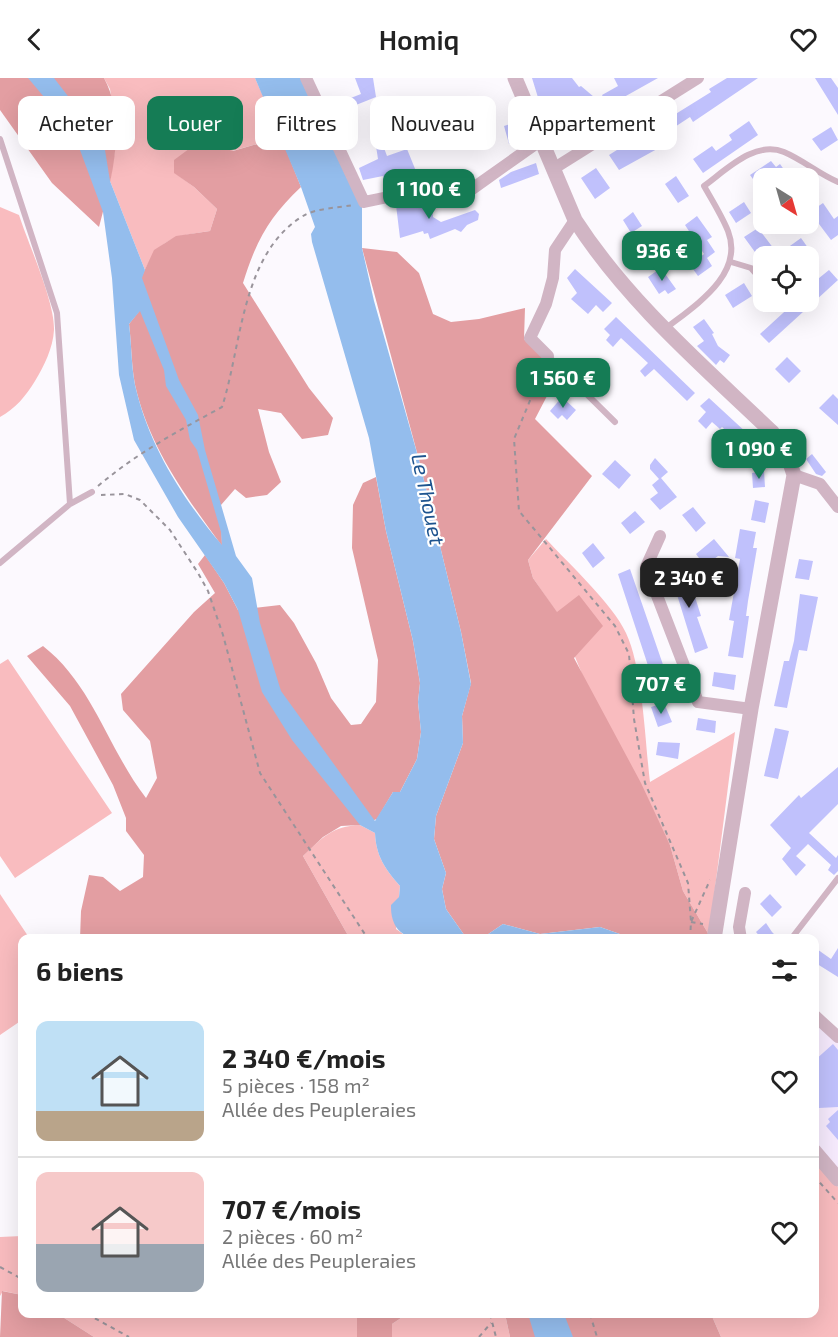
<!DOCTYPE html>
<html lang="fr">
<meta charset="utf-8">
<style>
:root{--surface:#fff;--page:#f6f6f6;--text:#222;--muted:#767676;--line:#e0e0e0;--accent:#157c55}
body{margin:0;font-family:"Exo 2",sans-serif;background:var(--page);color:var(--text);height:100vh;display:flex;flex-direction:column;font-size:22px;white-space:nowrap}
*{box-sizing:border-box;margin:0}
p{font-size:20px;color:var(--muted)}
.icon{flex:none;width:33px;height:33px;fill:none;stroke:currentColor;stroke-width:2;stroke-linecap:round;stroke-linejoin:round}
.map{position:relative;flex:1;overflow:hidden}
.sheet{position:absolute;left:18px;top:856px;width:801px;height:384px;display:flex;flex-direction:column;background:var(--surface);border-radius:12px;box-shadow:0 6px 24px #0002}
.sheet>*{flex:none}
.guide{position:absolute;left:18px;top:18px;width:802px;height:54px;display:flex;gap:12px}
.needle{width:39px;rotate:143deg}
.buttons{position:absolute;left:753px;top:90px;display:grid;gap:12px}
.buttons a{display:grid;place-items:center;width:66px;height:66px;border-radius:12px;background:var(--surface);box-shadow:0 6px 24px #0002;font-size:30px}
.price{position:absolute;translate:-50% -51px;padding:0 14px;border-radius:12px;background:var(--accent);color:#fff;font-size:20px;line-height:39px;filter:drop-shadow(0 2px 3px #0008)}
.price::after{content:'';position:absolute;left:50%;top:36px;width:18px;height:14px;margin-left:-9px;background:inherit;clip-path:polygon(0 0,100% 0,50% 100%)}
.price.current{background:#222;color:#fff}
ul{padding:0;list-style:none}
li{display:flex;align-items:center;gap:18px;height:150px;padding:0 18px}
li+li{border-top:2px solid var(--line)}
li span{display:grid;place-items:center;flex:none;width:168px;height:120px;border-radius:12px;color:#555}
li>.icon{margin-inline-start:auto}
span .icon{width:72px;height:72px;fill:#fffc;stroke-width:1}
li b{font-size:26px}
h2{display:flex;justify-content:space-between;align-items:center;height:72px;padding:0 18px;font-size:26px}
.chip{padding:0 21px;border-radius:12px;background:var(--surface);box-shadow:0 6px 24px #0002;font-size:21px;line-height:54px}
.chip.current{background:var(--accent);color:#fff}
header{display:flex;justify-content:space-between;align-items:center;height:78px;padding:0 18px;background:var(--surface);font-size:27px;font-weight:600}
.map>svg:first-child{display:block}
</style>
<header><svg class="icon" aria-label="back" viewBox="0 0 24 24"><path d="M15 5l-7 7 7 7"/></svg>Homiq<svg class="icon" aria-label="heart" viewBox="0 0 24 24"><path d="M12 20l-8-8c-3-5 5-10 8-4 3-6 11-1 8 4z"/></svg></header>
<div class="map">
<svg width="838" height="1259" viewBox="0 0 838 1259">
<rect width="100%" height="100%" fill="#fcf9fe"/>
<path fill="#f6eafd" d="M814,941L838,963V1109L815,1082Z"/>
<path fill="#f9bcbf" d="M104,0H255L281,59L232,73L201,63L175,95L194,109L217,131L210,153C176,158 160,159 145,192L110,103L115,72L114,36L110,11Z
M0,129L19,137C28,165 55,224 54,252C53,270 44,288 35,303C26,318 15,331 0,339Z
M546,461C569,486 612,525 626,555C643,591 645,663 650,704L735,654L709,857L683,813L670,767L587,608L557,535L533,500L528,482Z
M8,581L112,735L15,800L0,778V586Z
M360,747L375,755C376,778 385,791 400,808L396,851L410,861H350L303,778C322,760 332,748 360,747Z
M0,816L30,861H22V942L0,957Z
M815,1082L838,1109V1259H721L711,1236H814Z
M22,1158V1217L3,1213L0,1218V1159Z
M58,1236H357V1259H94Z
M407,1236H505L510,1259H392V1246Z"/>
<path fill="#e39ea2" d="M0,0H104C128,45 111,103 99,149L52,105L0,32Z
M281,59L301,109C269,139 256,163 243,205L309,310L333,340L328,357L302,361L281,335L258,331L269,374L281,404L267,417L246,420L235,411L221,427L222,468C187,420 152,373 137,315C131,293 132,269 129,246L140,232L141,200L154,172L176,158L210,153L217,131L194,109L174,95V82L201,62L233,73Z
M362,170L397,174L419,195L433,236L451,244L479,241L525,230L524,261L559,295L535,341L592,398L528,482L533,500L557,534L579,517L603,548L574,580L641,705L670,767L683,813L709,857L708,861H634L600,849L540,856L503,846L481,861H467L446,831L442,811L446,795L434,761L436,738L463,665L462,638L471,605L461,554L419,382Z
M376,399L386,453L413,563L420,605L418,624L421,654L417,681L400,714H393L377,741L360,747L341,748L323,759L303,778L350,861H80L81,833L89,797L103,799L120,813L143,799L144,777L126,753V740L113,707L70,628L27,578L43,568C93,607 108,671 146,720L157,700L150,663L123,632L121,616L194,534L215,515L198,486L205,477L224,505L238,532L280,527L294,545L316,585L331,620L351,647L361,646L376,624L378,582L352,470L353,427L363,405Z
M2,1213L22,1217V1236H58L94,1259H0Z
M357,1236H407L392,1246V1259H357Z
M505,1236H711L721,1259H510Z"/>
<path fill="#94bded" fill-rule="evenodd" d="M28,0H54L91,48L105,72L110,103L145,192L142,200L179,302L198,337L205,372L236,478L252,500L260,545L281,613L375,743L393,714H400L417,681L421,654L418,624L420,605L413,563L386,453L369,360L312,164L311,156L315,149L301,109L255,0H302L362,129V170L374,223L419,382L461,554L471,606L462,638L463,665L436,738L434,761L446,795L442,811L446,831L467,861C436,861 390,872 391,827L399,819L400,808C385,791 376,778 375,755L360,747L292,662L262,614L238,532L224,505L178,439L134,362L119,297L112,200L103,134L80,72L55,32ZM140,233L164,292L166,308L186,342L190,362L197,372L221,454L222,467C185,424 151,371 137,315C131,294 132,269 129,246Z
M503,846L540,856L600,849L634,861H481Z
M528,1236H564L573,1259H535Z"/>
<path fill="#c0c1fc" d="M355,0H373L376,19L346,31L343,23L361,16Z
M532,0H572L579,9L581,8L594,19L585,26L587,29L548,52Z
M614,0H658L608,28L602,17L618,8Z
M727,0H758L693,44L690,39L652,64L657,71L619,92L609,77L658,46L672,35L674,37L711,14L709,11Z
M815,0H831L838,10V37Z
M405,38L415,64H406L399,41Z
M749,43L758,57L703,95L693,81L712,68L716,73L732,62L729,57Z
M516,44L521,62L509,66L504,48Z
M831,49L838,62L821,73L812,61Z
M378,54L387,78L407,71L420,103L413,108L386,111L383,98L363,102L359,90L378,81L374,55Z
M771,83L776,89L780,86L790,100H779L775,96L764,100L758,108L750,97Z
M536,85L539,96L501,110L499,102L511,94Z
M596,90L610,110L595,121L581,100Z
M676,98L689,118L678,125L665,106Z
M432,123L433,139L441,144L475,132L479,136L478,142L467,147L461,154L455,151L430,161L428,155L424,156L423,153L400,160L396,127Z
M744,124L751,135L736,145L729,134Z
M823,125L834,141L838,138V157L831,162L810,134Z
M633,134L642,148L631,155L623,142Z
M697,138L712,159L707,162L715,174L707,180L712,188L698,198L690,187L704,176L685,147Z
M758,150L774,171L760,181L744,159Z
M801,160L811,174L804,178H776Z
M661,190L676,211L668,216L665,212L659,216L648,199Z
M575,191L612,225L603,234L596,227L588,236L571,221L577,215L567,200Z
M829,192L838,202L769,265L760,256L795,224H808V209Z
M744,205L752,218L733,230L725,217Z
M616,239L695,315L687,323L654,291L645,299L640,293L648,285L621,260L613,269L606,262L610,257L604,251Z
M704,241L714,255L712,256L718,268L730,277L724,285L720,282L716,287L697,268L704,263L693,249Z
M787,279L801,293L789,305L775,291Z
M833,316L838,321V347L819,330Z
M562,319L576,332L567,342L562,337L558,341L550,333Z
M709,320L761,368L754,376L735,365L737,363L722,349L720,351L712,344L706,351L698,343L706,334L700,328Z
M812,376L826,394L822,398L816,396L806,381Z
M655,380L668,394L661,400L677,419L660,432L650,421L658,415L652,407L659,401L650,391V387Z
M615,382L631,397L619,411L602,396Z
M764,393L765,409L753,410L752,395Z
M755,422L769,425L765,445L751,442Z
M693,429L706,445L696,454L682,437Z
M635,433L645,444L630,456L621,445Z
M740,451L756,454L753,470H757L748,523L746,538H749L743,580L728,578L734,543L729,542L740,481L735,480Z
M714,461L729,479L718,478L705,488L696,476Z
M593,465L605,480L593,490L582,475Z
M799,481L813,483L809,502L795,500Z
M683,490L695,519L701,538L697,539L708,570L695,575L670,494Z
M630,491L670,607L656,612L618,496Z
M800,516L818,519L807,573L799,572L787,630L774,628L784,583H789L794,563Z
M714,594L736,597L734,612L712,608Z
M664,625L672,644L658,649L651,629Z
M698,640L716,643L715,655L696,652Z
M775,650L789,653L778,701L764,698Z
M658,664L680,665L678,681L656,677Z
M838,689V726L809,755L836,780L838,777V793L834,797L828,792L831,787L808,766L796,778L806,787L796,798L782,781L791,770L770,747L799,717L801,720Z
M770,816L782,829L772,839L760,826Z
M766,845L772,854L779,861H762L756,854Z
M814,869L831,881L838,870V899L814,884Z
M833,966L838,972V1029L819,1030L814,1025V983Z
M838,1032V1062L826,1048L830,1044L828,1041Z"/>
<g fill="none" stroke-linecap="round" stroke-linejoin="round">
<path stroke="#99949b" stroke-width="2" stroke-dasharray="4.5 4.5" stroke-linecap="butt" d="M544,289L514,361L519,433L615,548L629,576L634,641L645,705L688,805L691,844
M98,408C137,375 178,353 222,329C242,267 241,176 303,138C316,130 338,130 353,127
M101,417L125,416L140,422L170,452L198,495L208,513L223,557L260,695L368,861
M691,844L703,846
M690,861L691,844L710,802
M814,1098L838,1125
M0,1189L22,1201
M87,1236L129,1259
M490,1236L496,1259
M590,1236L597,1259
M479,1259L491,1245"/>
<path stroke="#d1b5c4" stroke-width="6" d="M0,61L57,235L70,426
M731,184L751,190L764,205
M665,251C694,228 745,197 728,153C722,138 712,122 704,108C726,92 755,62 784,74C803,82 819,96 838,104
M548,278L615,344
M0,485L70,426L92,414
M791,861L838,800"/>
<path stroke="#d1b5c4" stroke-width="12" d="M306,0L364,124L388,119L472,111L541,62
M553,91L698,0
M548,278L530,260L546,226L553,200L555,172L575,142
M794,397L820,406L838,429
M660,458L646,489L698,624L751,631
M741,861L739,849L745,815
M814,937L838,959"/>
<path stroke="#d1b5c4" stroke-width="15" d="M515,0L575,142C628,224 702,287 772,354L786,373L794,397L751,631L714,861
M814,1073L838,1101"/>
</g>
<g text-anchor="middle" dominant-baseline="central" stroke-width="4.5" stroke-linejoin="round" paint-order="stroke">
<g font-size="21" font-style="italic" fill="#1e548f" stroke="#fff">
<text transform="translate(429 421) rotate(78)">Le Thouet</text>
</g>
</g>
</svg>
<div class="buttons">
<a><svg class="needle" viewBox="-14 -14 28 28"><path d="M0-13l5 13h-10z" fill="#e53935"/><path d="M0 13l5-13h-10z" fill="#767676"/></svg></a>
<a><svg class="icon" aria-label="locate" viewBox="0 0 24 24"><circle cx="12" cy="12" r="6"/><path d="M12 2v4M12 18v4M2 12h4M18 12h4"/></svg></a>
</div>
<b class="price" style="left:429px;top:142px">1 100 €</b>
<b class="price" style="left:662px;top:204px">936 €</b>
<b class="price" style="left:563px;top:331px">1 560 €</b>
<b class="price" style="left:759px;top:402px">1 090 €</b>
<b class="price current" style="left:689px;top:531px">2 340 €</b>
<b class="price" style="left:661px;top:637px">707 €</b>
<div class="guide">
<a class="chip">Acheter</a>
<a class="chip current">Louer</a>
<a class="chip">Filtres</a>
<a class="chip">Nouveau</a>
<a class="chip">Appartement</a>
</div>
<section class="sheet">
<h2>6 biens<svg class="icon" aria-label="filters" viewBox="0 0 24 24"><path d="M4 7h16M4 17h16"/><circle cx="9" cy="7" r="2"/><circle cx="15" cy="17" r="2"/></svg></h2>
<ul>
<li><span style="background:linear-gradient(#bfe0f5 75%,#b9a48a 0)"><svg class="icon" aria-label="home" viewBox="0 0 24 24"><path d="M3 11l9-7 9 7M6 9v11h12V9"/></svg></span><div><b>2 340 €/mois</b><p>5 pièces · 158 m²</p><p>Allée des Peupleraies</p></div><svg class="icon" aria-label="heart" viewBox="0 0 24 24"><path d="M12 20l-8-8c-3-5 5-10 8-4 3-6 11-1 8 4z"/></svg></li>
<li><span style="background:linear-gradient(#f6c9c9 60%,#9aa5b1 0)"><svg class="icon" aria-label="home" viewBox="0 0 24 24"><path d="M3 11l9-7 9 7M6 9v11h12V9"/></svg></span><div><b>707 €/mois</b><p>2 pièces · 60 m²</p><p>Allée des Peupleraies</p></div><svg class="icon" aria-label="heart" viewBox="0 0 24 24"><path d="M12 20l-8-8c-3-5 5-10 8-4 3-6 11-1 8 4z"/></svg></li>
</ul>
</section>
</div>
